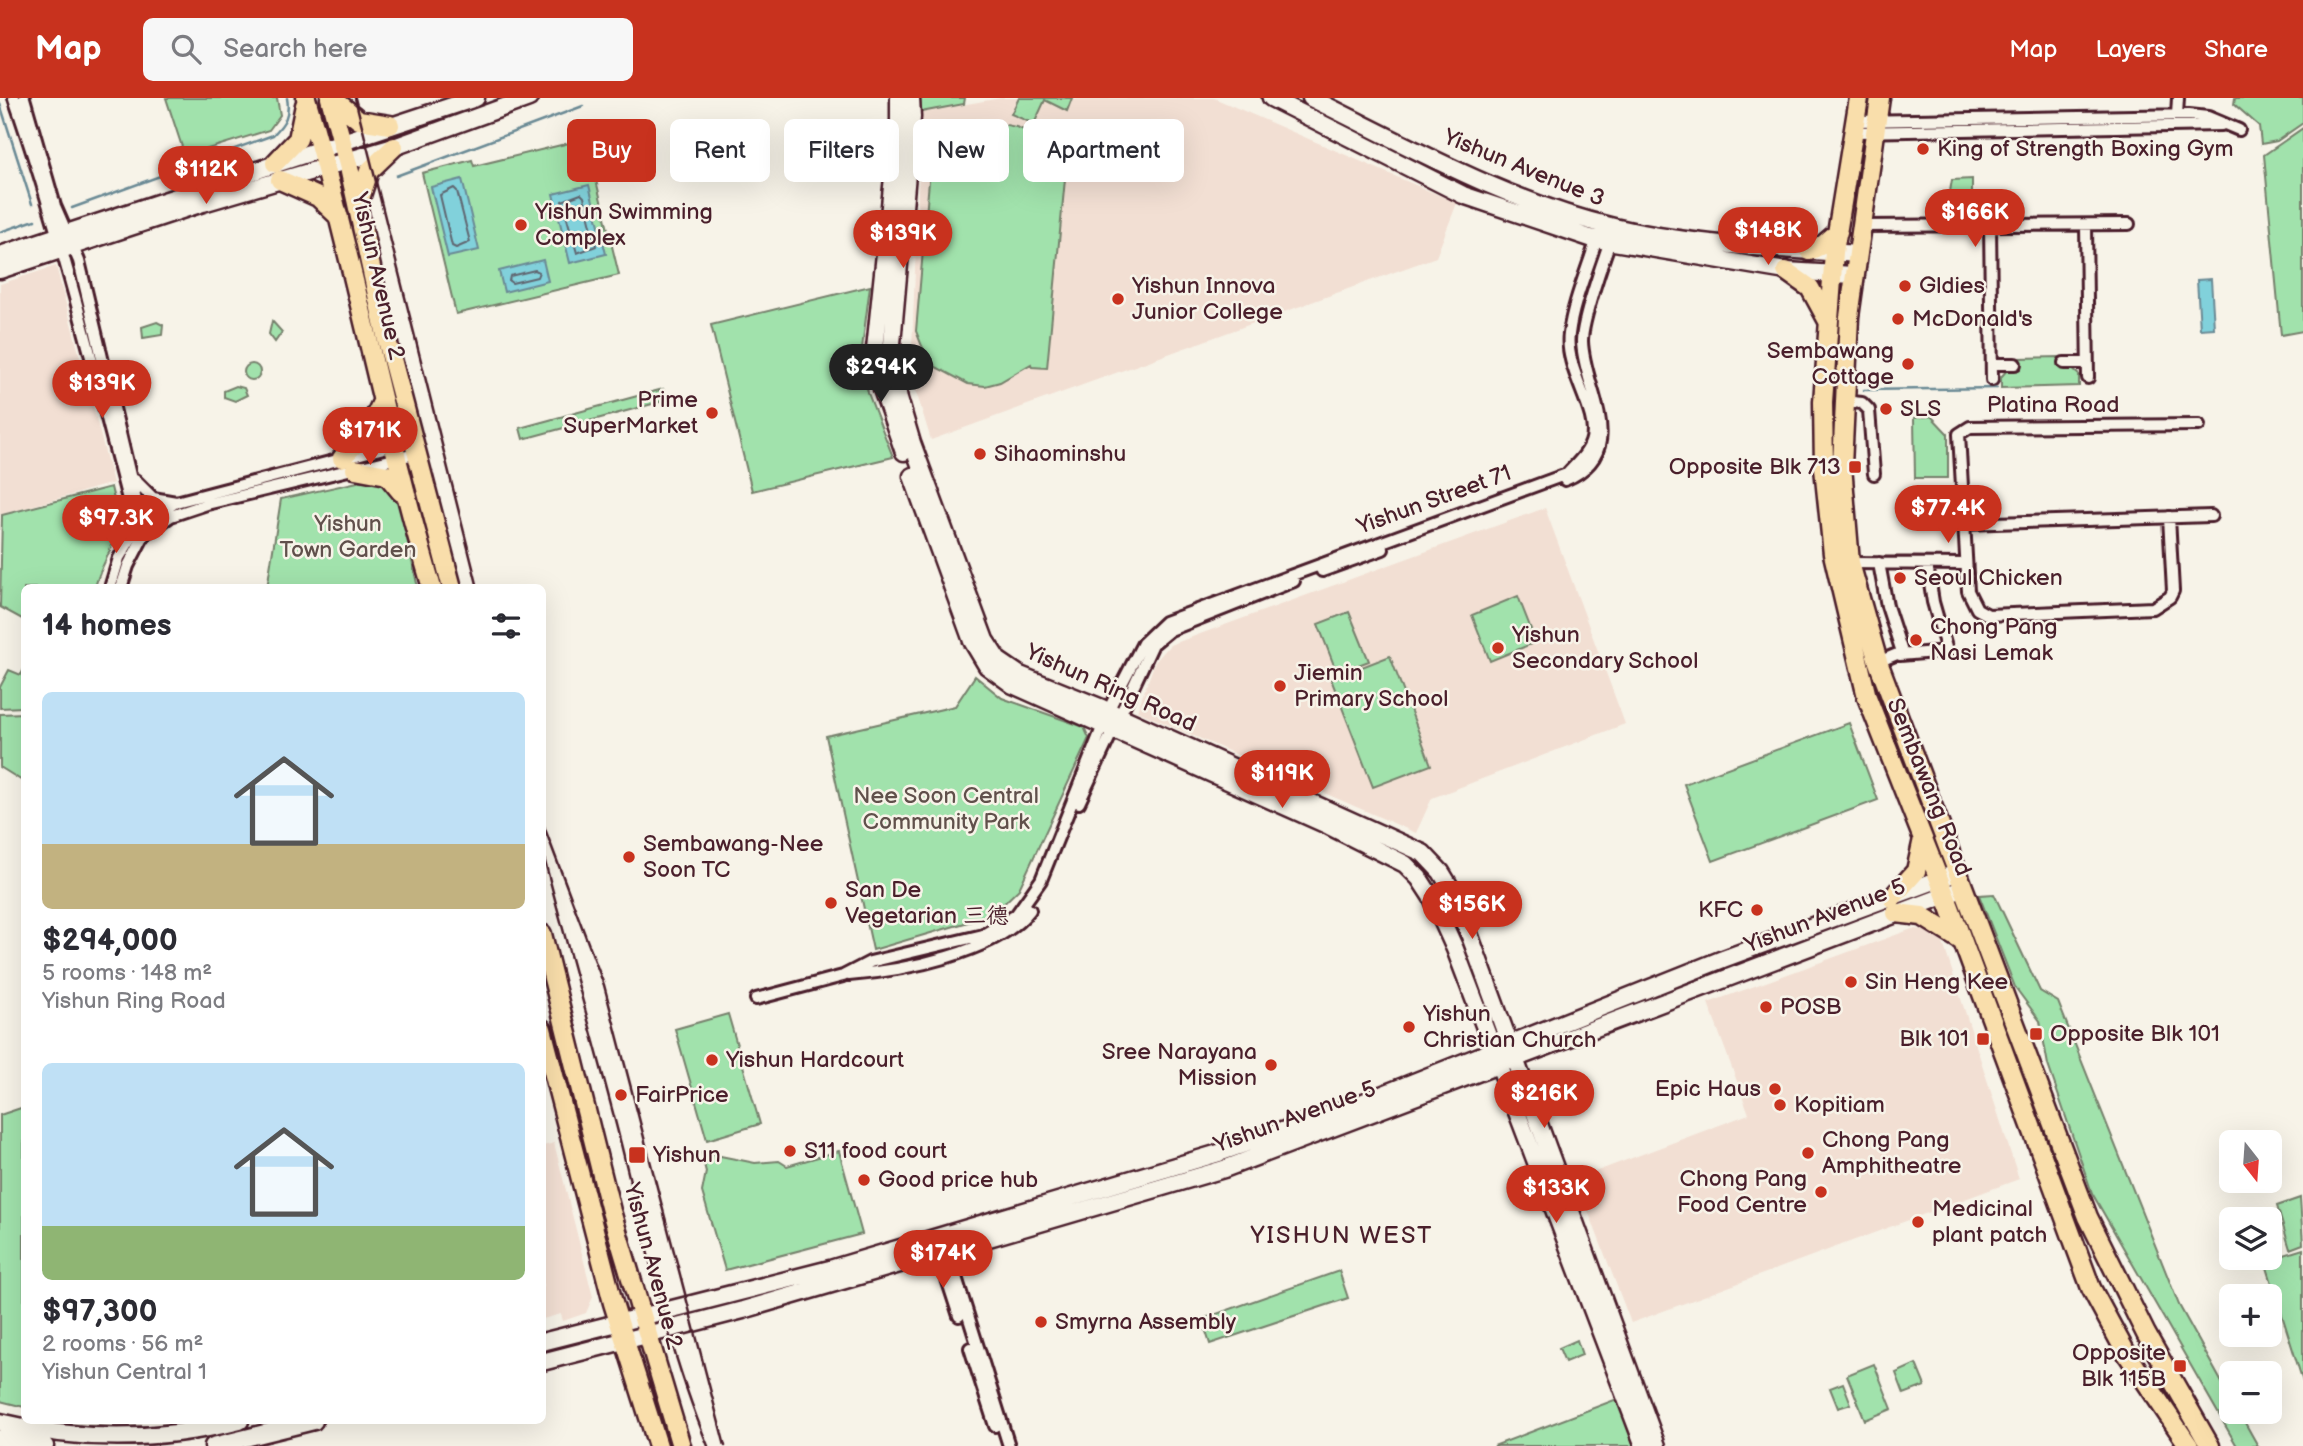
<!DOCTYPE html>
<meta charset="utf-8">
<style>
:root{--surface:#fff;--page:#f7f7f7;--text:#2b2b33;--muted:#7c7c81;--accent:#c8321e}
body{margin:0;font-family:"Balsamiq Sans","LXGW WenKai TC",sans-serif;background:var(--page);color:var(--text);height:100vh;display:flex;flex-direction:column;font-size:26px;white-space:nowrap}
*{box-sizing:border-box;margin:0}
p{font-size:23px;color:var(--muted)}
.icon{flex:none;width:38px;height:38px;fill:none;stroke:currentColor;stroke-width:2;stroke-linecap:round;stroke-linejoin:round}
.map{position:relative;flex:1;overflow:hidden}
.details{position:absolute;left:21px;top:486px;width:525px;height:840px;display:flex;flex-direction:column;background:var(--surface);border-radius:10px;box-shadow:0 7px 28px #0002}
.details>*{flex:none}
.guide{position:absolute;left:567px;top:21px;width:665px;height:63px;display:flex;gap:14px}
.needle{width:46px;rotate:163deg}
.buttons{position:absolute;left:2219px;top:1032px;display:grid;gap:14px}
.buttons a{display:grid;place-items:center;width:63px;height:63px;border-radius:10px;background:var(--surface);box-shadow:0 7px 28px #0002;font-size:35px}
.price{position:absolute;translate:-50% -60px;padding:0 16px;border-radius:24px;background:var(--accent);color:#fff;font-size:23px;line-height:46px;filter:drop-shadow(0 2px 4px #0008)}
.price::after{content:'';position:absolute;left:50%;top:42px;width:21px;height:16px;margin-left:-10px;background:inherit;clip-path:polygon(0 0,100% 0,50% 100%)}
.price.on{background:#222;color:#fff}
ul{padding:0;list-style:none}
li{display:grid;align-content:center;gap:14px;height:371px;padding:0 21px}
li span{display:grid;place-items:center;height:217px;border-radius:10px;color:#555}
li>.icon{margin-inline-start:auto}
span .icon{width:126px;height:126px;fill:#fffc;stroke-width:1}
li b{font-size:30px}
h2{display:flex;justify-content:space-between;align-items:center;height:84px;padding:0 21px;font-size:30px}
.chip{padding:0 24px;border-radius:10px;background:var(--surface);box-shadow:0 7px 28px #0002;font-size:24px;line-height:63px}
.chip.on{background:var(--accent);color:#fff}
header{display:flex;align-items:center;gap:42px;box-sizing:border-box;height:98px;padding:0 35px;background:var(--accent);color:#fff}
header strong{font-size:33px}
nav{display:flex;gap:38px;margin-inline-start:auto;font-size:24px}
.search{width:490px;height:63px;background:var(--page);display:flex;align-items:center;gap:18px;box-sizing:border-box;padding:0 24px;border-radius:10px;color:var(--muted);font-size:26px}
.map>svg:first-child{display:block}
</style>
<header>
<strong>Map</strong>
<div class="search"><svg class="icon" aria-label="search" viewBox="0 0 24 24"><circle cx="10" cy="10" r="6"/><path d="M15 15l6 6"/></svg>Search here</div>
<nav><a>Map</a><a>Layers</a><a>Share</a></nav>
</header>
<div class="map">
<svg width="2303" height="1348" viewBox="0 0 2303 1348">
<rect width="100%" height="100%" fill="#f7f3e8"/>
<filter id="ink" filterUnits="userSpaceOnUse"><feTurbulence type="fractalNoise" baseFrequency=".0143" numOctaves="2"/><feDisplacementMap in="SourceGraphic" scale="14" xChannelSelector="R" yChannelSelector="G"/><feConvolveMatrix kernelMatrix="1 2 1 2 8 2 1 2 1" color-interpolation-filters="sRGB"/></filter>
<g filter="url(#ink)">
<path fill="#f2dfd3" d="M1001,0H1214L1457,105L1436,159L931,342L911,277L921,14Z
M56,168L113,385L0,417V186Z
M1545,410L1625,626L1432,700L1416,735L1137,613L1155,564L1170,547Z
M1912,831L1929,832L1943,845L2019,1081L1631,1225L1576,1081L1749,1016L1708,905Z
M554,1045L593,1199L586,1215L563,1223L561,1216L543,1221V1048Z"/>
<path fill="#a1e2ac" stroke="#76806c" stroke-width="2" d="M166,0H277L280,17L269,32L185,58Z
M920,0H965L964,6L921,14Z
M1019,0H1072L1067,13L1045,2L1034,26L1011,16Z
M2235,0H2303V25L2277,43L2261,46L2259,28L2234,6Z
M990,25C1000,26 1011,27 1019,30C1040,37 1045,57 1067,60L1047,270L1032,269L1031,266L1000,284L985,288L968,286L936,269L922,248L916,233L931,60L963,32Z
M2303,30V233L2281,237L2264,57Z
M586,41L619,177L456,216L422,75L472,62L474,68Z
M1972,81V116H1946L1952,82Z
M870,188L861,258L868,295L893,359L752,393L711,227Z
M272,223L282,234L275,244L269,236Z
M157,224L163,227L162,237L143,240L142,229Z
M2061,259L2062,270H2071L2079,277V288L2001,290V279L2008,271H2018V260Z
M244 274a8 8 0 1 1 16 0a8 8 0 1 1-16 0Z
M236,288L244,290L247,297L235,303L224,299V293Z
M663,291L667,302L523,341L520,330Z
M1931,318L1948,336V380H1915L1914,320Z
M371,381L397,396L418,490H267L281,401Z
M111,389C114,403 120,418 117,433C113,452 99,470 95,490H24V522L0,509L2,417Z
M1518,498L1536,544L1490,563L1472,517Z
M1349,514L1369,563L1337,575L1318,526Z
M1390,558L1431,667L1373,689L1331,581Z
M24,571V609L0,610V589L9,572L21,577Z
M975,578L1002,600L1084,629L1089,640L1019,791L992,817L873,852L826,638L955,608Z
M24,615V684L0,669V616Z
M1849,625L1878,702L1713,763L1684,686Z
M1994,796L2040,893L2058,904L2179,1207L2231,1301V1314H2239L2258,1348H2237L2092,1095L2048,967L2040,923L2015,889L1979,797Z
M728,916L760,1026L707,1042L675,931Z
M24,1009V1309L0,1303V1017Z
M839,1053L862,1136L725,1172L702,1094L706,1074L701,1054L755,1065L779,1063L787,1068Z
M2300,1100L2303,1146L2290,1151L2277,1108Z
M2303,1151V1284L2265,1163Z
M1339,1173L1348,1200L1210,1246L1202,1221Z
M1577,1242L1582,1257L1565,1264L1559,1250Z
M1874,1266L1892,1311L1865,1322L1847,1277Z
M1916,1266L1925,1288L1904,1296L1896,1275Z
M1843,1285L1851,1306L1838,1310L1830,1290Z
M1617,1301L1634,1348H1494Z"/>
<path fill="#81d1db" stroke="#6b8a95" stroke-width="2" d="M462,81L479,152L448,159L431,89Z
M589,87L606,156L570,165L553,96Z
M543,162L548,183L504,194L499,173Z
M2211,181L2214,230L2200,231L2197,182Z"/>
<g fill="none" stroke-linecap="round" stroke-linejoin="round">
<path stroke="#606671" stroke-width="2" d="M454,90L457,93L470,144L456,150L452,148L440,97Z
M581,96L584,99L596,148L577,155L562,103Z
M535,172L539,174L537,179L512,185L509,183L510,178Z"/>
<path stroke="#6b8a95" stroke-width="2.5" d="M0,6L32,106
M396,78L583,8
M72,110L273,37C285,25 290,17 287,0
M0,134L35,122
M1864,292L1997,290"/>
<g stroke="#4a1f2b" stroke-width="16">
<path id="minor" d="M14,0C61,136 95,274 131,413L144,437
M24,0L55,108L79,163L138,411L150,432
M2177,17L2178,0
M1857,23L2189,17L2208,19L2239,32
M1855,34L2221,27
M2086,127L2088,280
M1861,128L2129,126
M1990,128L1992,282
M2064,265H2088
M1992,266H2015
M1843,303L1862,305L1869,312L1874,376
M135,382L153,400L176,404
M1565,382C1633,353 1583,292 1582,243C1582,223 1604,159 1612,138
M2169,419L2173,493L2170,499L2153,510L1988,517L1977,511L1968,493L1959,336L1970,329L2199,327
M1963,426L2211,418
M1850,465L1966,466
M1322,473L1383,451
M110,490L119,460L138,429L176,404L399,346
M121,490L128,468L144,437L171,418L207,406L415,356
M1900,557L1947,553L1933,504L1927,466
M1878,564L1902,554L1887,508L1879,465
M1079,705L1153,546L1170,532L1294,483
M849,877C902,873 997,855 1030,812
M756,901L843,878L870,864L983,837L1016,817L1041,782L1112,605L1143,545L1165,524L1567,376C1576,366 1589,355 1592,341C1599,314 1564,271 1569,236C1573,203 1589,168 1598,137
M946,1147L1009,1348
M937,1150L959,1218
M970,1250L995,1328"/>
</g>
<g stroke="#4a1f2b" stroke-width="21">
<path id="secondary" d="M899,0V22L875,251L882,291L904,354
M911,0L912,19L891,257L899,301L912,345L985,542L998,562L1020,577L1102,610L1423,755L1441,774L1455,797L1657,1348
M1271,0L1463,97L1590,140L1786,173L1853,177
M1311,0C1409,48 1507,104 1614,129C1693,148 1776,150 1856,156
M0,157L476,0
M0,172L203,105L394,49L529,0
M912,378L972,543L987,568L1013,587L1329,728L1405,766L1419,780L1432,800L1455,851L1644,1348
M542,1244L830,1171L1219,1055L1361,1005L1723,861L1959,774
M542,1264L743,1212L1224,1071L1957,793
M0,1324C80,1344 161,1343 240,1323
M0,1340L45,1348
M213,1348L314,1323"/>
</g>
<g stroke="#4a1f2b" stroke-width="23">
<path id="primary" d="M306,0C354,162 384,328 432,490
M330,0L350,74L387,242L452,490
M332,0L359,22L390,27
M1859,0L1834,154L1823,304L1824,370L1833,456L1867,599L1950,809L2091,1190L2125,1253L2189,1348
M1880,0L1849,219L1842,368L1850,465L1878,564L2088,1119L2146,1236L2210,1348
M275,65L298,41L305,7
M280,82L318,99L339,119
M358,107L369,73L394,49
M1809,153L1824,146L1838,134
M1786,173L1810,190L1828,223
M342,360L368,333L382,304
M355,371L387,377L401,394
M1892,800L1916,773L1923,741
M1896,815L1922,818L1962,843
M542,836L611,1113L681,1348
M542,931L613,1205L658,1348"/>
</g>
<use href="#minor" stroke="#f7f3e8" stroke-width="10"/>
<use href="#secondary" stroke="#f7f3e8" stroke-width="16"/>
<use href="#primary" stroke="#f9deab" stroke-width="18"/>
<path stroke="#4a1f2b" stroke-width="2.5" d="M355,0L478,490
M542,723L604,887L725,1348
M542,752C567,850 596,947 621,1046C646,1147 668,1252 708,1348"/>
</g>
</g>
<g fill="#c8321e" stroke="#f7f3e8" stroke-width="2.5">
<circle cx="1923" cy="51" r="7"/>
<circle cx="521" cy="127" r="7"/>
<circle cx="1905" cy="188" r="7"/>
<circle cx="1118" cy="201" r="7"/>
<circle cx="1898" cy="221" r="7"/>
<circle cx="1908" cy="266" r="7"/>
<circle cx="1886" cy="311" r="7"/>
<circle cx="712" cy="315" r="7"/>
<circle cx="980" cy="356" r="7"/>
<rect x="1848" y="362" width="14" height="14" rx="3.5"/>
<circle cx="1900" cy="480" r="7"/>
<circle cx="1916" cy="542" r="7"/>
<circle cx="1498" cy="550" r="7"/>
<circle cx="1280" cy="588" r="7"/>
<circle cx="629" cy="759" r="7"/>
<circle cx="831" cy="805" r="7"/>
<circle cx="1757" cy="812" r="7"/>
<circle cx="1851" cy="884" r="7"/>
<circle cx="1766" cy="909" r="7"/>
<circle cx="1409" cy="929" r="7"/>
<rect x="2029" y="929" width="14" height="14" rx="3.5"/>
<rect x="1976" y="934" width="14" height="14" rx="3.5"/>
<circle cx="712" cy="962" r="7"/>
<circle cx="1271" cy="967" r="7"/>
<circle cx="1775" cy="991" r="7"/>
<circle cx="621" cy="997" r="7"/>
<circle cx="1780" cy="1007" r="7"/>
<circle cx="790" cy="1053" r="7"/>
<circle cx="1808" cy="1055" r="7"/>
<rect x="628" y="1048" width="18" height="18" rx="3.5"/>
<circle cx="864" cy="1082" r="7"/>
<circle cx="1821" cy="1094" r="7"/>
<circle cx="1918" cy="1124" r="7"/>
<circle cx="1041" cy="1224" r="7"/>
<rect x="2173" y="1261" width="14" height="14" rx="3.5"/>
</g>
<g text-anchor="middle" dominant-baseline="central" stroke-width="5" stroke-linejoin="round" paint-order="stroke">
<g font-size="23" fill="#4a1f2b" stroke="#f7f3e8" text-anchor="start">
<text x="1937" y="51">King of Strength Boxing Gym</text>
<text x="535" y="114">Yishun Swimming<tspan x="535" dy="26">Complex</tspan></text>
<text x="1132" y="188">Yishun Innova<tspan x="1132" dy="26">Junior College</tspan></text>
<text x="1919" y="188">Gldies</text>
<text x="1912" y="221">McDonald's</text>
<text x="1894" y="253" text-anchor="end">Sembawang<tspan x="1894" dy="26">Cottage</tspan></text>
<text x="698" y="302" text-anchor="end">Prime<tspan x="698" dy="26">SuperMarket</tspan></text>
<text x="1900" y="311">SLS</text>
<text x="994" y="356">Sihaominshu</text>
<text x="1841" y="369" text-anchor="end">Opposite Blk 713</text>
<text x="1914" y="480">Seoul Chicken</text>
<text x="1930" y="529">Chong Pang<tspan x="1930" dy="26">Nasi Lemak</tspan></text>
<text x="1512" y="537">Yishun<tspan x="1512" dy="26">Secondary School</tspan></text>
<text x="1294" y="575">Jiemin<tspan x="1294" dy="26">Primary School</tspan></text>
<text x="643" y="746">Sembawang-Nee<tspan x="643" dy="26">Soon TC</tspan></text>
<text x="845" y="792">San De<tspan x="845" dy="26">Vegetarian 三德</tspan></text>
<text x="1743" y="812" text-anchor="end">KFC</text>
<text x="1865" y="884">Sin Heng Kee</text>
<text x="1780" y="909">POSB</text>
<text x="1423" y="916">Yishun<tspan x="1423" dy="26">Christian Church</tspan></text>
<text x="2050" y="936">Opposite Blk 101</text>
<text x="1969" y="941" text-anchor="end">Blk 101</text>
<text x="1257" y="954" text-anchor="end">Sree Narayana<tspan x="1257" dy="26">Mission</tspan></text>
<text x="726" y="962">Yishun Hardcourt</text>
<text x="1761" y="991" text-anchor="end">Epic Haus</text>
<text x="635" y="997">FairPrice</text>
<text x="1794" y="1007">Kopitiam</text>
<text x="1822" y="1042">Chong Pang<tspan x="1822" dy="26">Amphitheatre</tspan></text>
<text x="804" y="1053">S11 food court</text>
<text x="653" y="1057">Yishun</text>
<text x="1807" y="1081" text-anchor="end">Chong Pang<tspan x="1807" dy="26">Food Centre</tspan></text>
<text x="878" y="1082">Good price hub</text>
<text x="1932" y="1111">Medicinal<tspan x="1932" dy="26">plant patch</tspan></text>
<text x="1055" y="1224">Smyrna Assembly</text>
<text x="2166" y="1255" text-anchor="end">Opposite<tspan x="2166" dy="26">Blk 115B</tspan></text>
</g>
<g font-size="23" fill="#4a1f2b" stroke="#f7f3e8">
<text transform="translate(1524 70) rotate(22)">Yishun Avenue 3</text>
<text transform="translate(378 178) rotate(77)">Yishun Avenue 2</text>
<text x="2053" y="307">Platina Road</text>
<text transform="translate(1434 402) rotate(-20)">Yishun Street 71</text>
<text transform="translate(1111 590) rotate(24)">Yishun Ring Road</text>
<text transform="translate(1929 689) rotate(68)">Sembawang Road</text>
<text transform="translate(1825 818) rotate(-21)">Yishun Avenue 5</text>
<text transform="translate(1295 1019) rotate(-20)">Yishun Avenue 5</text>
<text transform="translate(653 1168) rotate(75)">Yishun Avenue 2</text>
</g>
<g font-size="23" fill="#60504b" stroke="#f7f3e8">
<text x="348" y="426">Yishun<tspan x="348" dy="26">Town Garden</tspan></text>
<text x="946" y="698">Nee Soon Central<tspan x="946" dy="26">Community Park</tspan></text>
</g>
<g font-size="24" letter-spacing="2" fill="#4a1f2b" stroke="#f7f3e8">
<text x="1342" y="1137">YISHUN WEST</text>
</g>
</g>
</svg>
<div class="buttons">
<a><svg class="needle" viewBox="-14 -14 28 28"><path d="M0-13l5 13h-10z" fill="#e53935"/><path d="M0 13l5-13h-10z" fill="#7c7c81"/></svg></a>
<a><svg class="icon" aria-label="layers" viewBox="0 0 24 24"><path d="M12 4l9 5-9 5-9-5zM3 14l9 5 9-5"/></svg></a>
<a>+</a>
<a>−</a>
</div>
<b class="price" style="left:206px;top:108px">$112K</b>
<b class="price" style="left:1975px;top:151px">$166K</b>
<b class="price" style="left:1768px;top:169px">$148K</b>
<b class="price" style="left:903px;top:172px">$139K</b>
<b class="price on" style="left:881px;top:306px">$294K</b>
<b class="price" style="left:102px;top:322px">$139K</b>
<b class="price" style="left:370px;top:369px">$171K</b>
<b class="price" style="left:1948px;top:447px">$77.4K</b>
<b class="price" style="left:116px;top:457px">$97.3K</b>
<b class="price" style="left:1282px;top:712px">$119K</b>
<b class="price" style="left:1472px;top:843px">$156K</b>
<b class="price" style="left:1544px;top:1032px">$216K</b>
<b class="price" style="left:1556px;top:1127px">$133K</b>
<b class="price" style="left:943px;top:1192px">$174K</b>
<div class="guide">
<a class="chip on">Buy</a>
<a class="chip">Rent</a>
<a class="chip">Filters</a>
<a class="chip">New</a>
<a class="chip">Apartment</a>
</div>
<section class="details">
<h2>14 homes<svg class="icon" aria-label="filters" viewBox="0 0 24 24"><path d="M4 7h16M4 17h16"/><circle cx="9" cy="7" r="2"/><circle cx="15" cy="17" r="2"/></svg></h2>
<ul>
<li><span style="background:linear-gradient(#bfe0f5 70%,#c2b280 0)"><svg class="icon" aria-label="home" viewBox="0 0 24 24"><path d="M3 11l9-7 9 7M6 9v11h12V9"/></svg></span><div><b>$294,000</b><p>5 rooms · 148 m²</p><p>Yishun Ring Road</p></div></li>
<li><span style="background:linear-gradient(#bfe0f5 75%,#8fb573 0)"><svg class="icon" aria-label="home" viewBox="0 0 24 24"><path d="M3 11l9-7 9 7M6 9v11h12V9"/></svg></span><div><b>$97,300</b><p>2 rooms · 56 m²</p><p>Yishun Central 1</p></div></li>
</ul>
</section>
</div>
